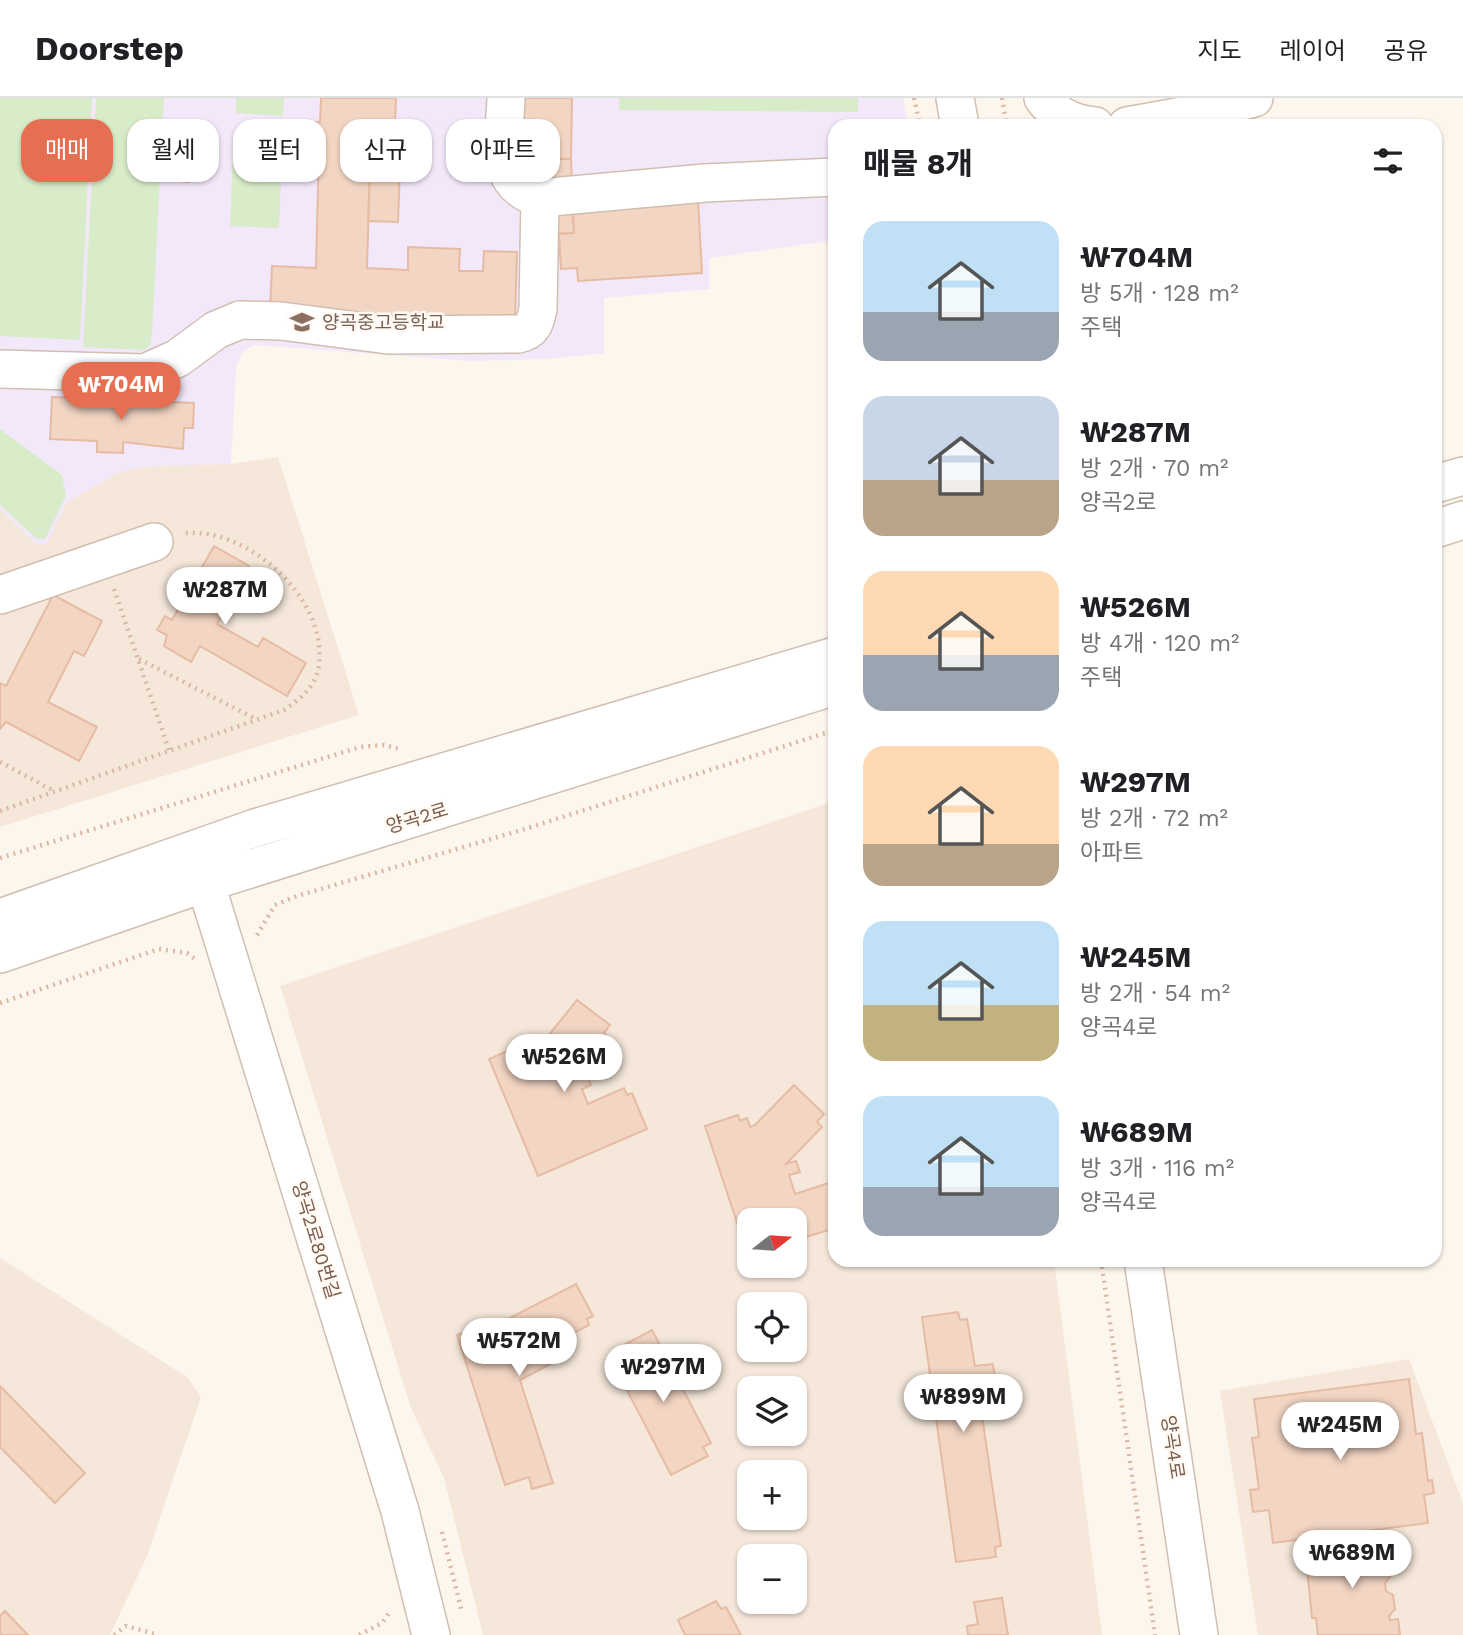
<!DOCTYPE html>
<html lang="ko">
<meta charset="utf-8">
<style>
:root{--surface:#fff;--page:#f2f2f2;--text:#202124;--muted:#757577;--line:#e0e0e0;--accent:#e76f51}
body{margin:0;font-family:"Work Sans","Noto Sans KR",sans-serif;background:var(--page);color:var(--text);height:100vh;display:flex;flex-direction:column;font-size:26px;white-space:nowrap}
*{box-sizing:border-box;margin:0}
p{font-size:23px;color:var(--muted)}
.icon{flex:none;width:38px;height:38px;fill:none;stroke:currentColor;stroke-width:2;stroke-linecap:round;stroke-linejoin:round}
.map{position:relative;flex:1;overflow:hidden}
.details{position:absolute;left:828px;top:21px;width:614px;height:1148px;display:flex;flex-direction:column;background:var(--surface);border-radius:21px;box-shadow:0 2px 5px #0004}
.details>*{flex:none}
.banner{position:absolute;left:21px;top:21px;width:665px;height:63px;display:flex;gap:14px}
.needle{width:46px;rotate:73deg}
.controls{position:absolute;left:737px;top:1110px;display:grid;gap:14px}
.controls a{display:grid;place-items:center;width:70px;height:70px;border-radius:14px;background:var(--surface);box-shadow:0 2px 5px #0004;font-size:35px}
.price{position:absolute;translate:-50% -60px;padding:0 16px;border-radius:24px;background:#fff;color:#222;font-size:23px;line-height:46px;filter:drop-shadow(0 2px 4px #0008)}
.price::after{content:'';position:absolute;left:50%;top:42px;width:21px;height:16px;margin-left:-10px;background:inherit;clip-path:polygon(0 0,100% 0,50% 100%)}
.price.current{background:var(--accent);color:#fff}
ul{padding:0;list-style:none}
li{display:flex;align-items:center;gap:21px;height:175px;padding:0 35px}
li span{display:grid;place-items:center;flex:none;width:196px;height:140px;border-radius:21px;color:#555}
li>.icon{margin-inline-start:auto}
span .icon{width:84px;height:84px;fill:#fffc;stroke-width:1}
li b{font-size:30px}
h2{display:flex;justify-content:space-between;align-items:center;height:84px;padding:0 35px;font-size:30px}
.tag{padding:0 24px;border-radius:21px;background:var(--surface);box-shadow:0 2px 5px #0004;font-size:24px;line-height:63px}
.tag.current{background:var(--accent);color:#fff}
header{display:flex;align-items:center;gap:42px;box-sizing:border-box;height:98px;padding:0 35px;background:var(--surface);border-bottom:2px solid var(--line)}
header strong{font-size:33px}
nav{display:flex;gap:38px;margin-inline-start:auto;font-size:24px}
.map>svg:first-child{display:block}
</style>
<header>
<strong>Doorstep</strong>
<nav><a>지도</a><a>레이어</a><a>공유</a></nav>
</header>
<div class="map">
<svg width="1463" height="1537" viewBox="0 0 1463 1537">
<rect width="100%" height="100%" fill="#fdf6ec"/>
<path fill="#f5e8da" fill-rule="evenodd" d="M278,359L359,617L0,729V411L37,447L66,405L119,374L149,368L231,366Z
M835,703V1162H1054L1102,1537H483L444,1380L411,1310L280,888ZM749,1122H794V1167H749ZM749,1206H794V1251H749ZM749,1290H794V1335H749ZM749,1374H794V1419H749ZM749,1458H794V1503H749Z
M0,1160L187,1279L201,1299L147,1458L110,1537H0Z
M1409,1261L1463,1405V1537H1258L1220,1293Z"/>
<path fill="#f3e8fa" d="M0,0H903L908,28H835V142L709,160V191L604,200V255L548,261L470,263L255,247L242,254L236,270L231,366L149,368L119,374L66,405L47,446L37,447L0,411Z"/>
<path fill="#d8ecc9" d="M0,0H92L80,242L0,238Z
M96,0H164L152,237L150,248L144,252L83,249Z
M236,0H284L283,18L236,15Z
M619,0H858V14L619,12Z
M233,54L282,55L279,130L230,128Z
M0,331L62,377L66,398L45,441H37L0,407Z"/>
<path fill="#f3d5c3" stroke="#e6bba3" stroke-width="2" d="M321,0H396L393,68H370L367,170L408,172V149L460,151L459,173H483L484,153L517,154L515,221L270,212L272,168L316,170L319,49H309L310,24H320Z
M520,0H572L571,61L519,60Z
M165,36L192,38L189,84L163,82Z
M545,60L571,61L574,135L549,136Z
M370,68L400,69L398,124L368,123Z
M698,101L702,175L578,183L577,170L561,171L559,136L574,135L572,109Z
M52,299L194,305L193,330H184L183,351L123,344V355L97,354V343L50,341Z
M214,448L249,468L217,526L258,549L263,540L306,565L287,598L200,548L191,564L164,548L167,537L157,532L165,518L172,522Z
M53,497L102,523L84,558L74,553L48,604L97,629L79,663L6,624L0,631V585L6,588Z
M577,902L610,927L604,935L608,939L576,981L587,976L591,987L582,991L588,1006L624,990L627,997L632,995L647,1031L538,1078L489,961L526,945L528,950L544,943Z
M794,987L824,1016L817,1024L822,1029L786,1066L796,1063L800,1074L789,1077L795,1096L835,1083V1130L794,1143V1122H749L748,1158L705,1028L738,1017L740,1023L747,1020L750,1029L755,1027Z
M576,1186L593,1218L587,1221L589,1227L547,1249L554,1264L520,1282L553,1385L532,1391L529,1379L505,1387L457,1237L502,1224Z
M958,1214L960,1222L967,1221L975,1268L993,1266L999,1308L981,1311L1001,1448L995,1449L996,1459L956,1464L922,1219Z
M652,1232L711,1345L703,1349L708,1358L671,1377L618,1275L629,1270L618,1250Z
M1409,1281L1416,1336L1422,1335L1428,1383L1432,1382L1434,1395L1424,1397L1428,1425L1273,1445L1269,1412L1253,1414L1250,1392L1259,1391L1252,1340L1259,1339L1254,1301Z
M0,1288L85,1375L55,1405L0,1349Z
M1378,1433L1382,1460L1389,1465L1390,1479L1385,1485L1386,1493L1393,1497L1395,1511L1389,1518L1390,1522L1398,1521L1400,1537H1318L1316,1520H1312L1306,1460L1346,1455L1343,1438Z
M1002,1500L1008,1537H968L967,1528L978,1526L974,1504Z
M716,1503L721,1511L726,1509L741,1537H685L678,1522Z
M5,1513L28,1537H0V1518Z"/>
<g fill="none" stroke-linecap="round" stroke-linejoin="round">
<g stroke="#d1beb0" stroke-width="40">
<path id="minor" d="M506,0C505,41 491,86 540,100
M955,0L960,28
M1043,0C1056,18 1073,26 1095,28
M1127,28L1199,15L1254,0
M0,271L145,275L178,260L216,232L240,222L281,223L388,237L518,236C533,233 535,225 538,211L540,100L705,85L835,79
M1435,386L1463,378
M1435,431L1463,422
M0,497L154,444
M198,761L400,1413L431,1537
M0,820L255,730L835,558
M0,856L205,785L835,588
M1143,1162L1199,1537"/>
</g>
<path stroke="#d9b8a5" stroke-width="4.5" stroke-dasharray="2 5" stroke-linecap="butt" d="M914,0L920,28
M1002,0L1007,28
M114,491L169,652
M139,561L256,621
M0,664L54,693
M0,713L284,612C299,602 314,590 318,572C332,504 249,429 185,435
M0,760L360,649L384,647L400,651
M257,837L275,807L297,798L525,731L835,632
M0,905L159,851L187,855L195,861
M1101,1162L1155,1537
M442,1434L462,1514
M114,1537L126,1528L159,1537
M359,1537L382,1525L391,1512"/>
<use href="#minor" stroke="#fff" stroke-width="37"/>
</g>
<defs>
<g id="school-bare" transform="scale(1.89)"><path d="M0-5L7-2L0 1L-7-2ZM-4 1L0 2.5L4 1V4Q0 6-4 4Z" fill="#8d6e63" stroke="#fffaf3" stroke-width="2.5" paint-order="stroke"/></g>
</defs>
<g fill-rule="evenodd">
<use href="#school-bare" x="302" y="224"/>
</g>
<g text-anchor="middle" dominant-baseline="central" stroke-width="5" stroke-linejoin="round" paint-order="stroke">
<g font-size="19" fill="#785e54" stroke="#fffaf3" text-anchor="start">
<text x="322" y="224">양곡중고등학교</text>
</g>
<g font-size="19" fill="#7a5c4d" stroke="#fffaf3">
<text transform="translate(417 720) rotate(-17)">양곡2로</text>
<text transform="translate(316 1142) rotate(73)">양곡2로80번길</text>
<text transform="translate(1173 1349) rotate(81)">양곡4로</text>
</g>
</g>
</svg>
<div class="controls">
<a><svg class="needle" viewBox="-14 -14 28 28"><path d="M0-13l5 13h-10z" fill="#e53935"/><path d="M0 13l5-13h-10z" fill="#757577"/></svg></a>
<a><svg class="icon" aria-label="locate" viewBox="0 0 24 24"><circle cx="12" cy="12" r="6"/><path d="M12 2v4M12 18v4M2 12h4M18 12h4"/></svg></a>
<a><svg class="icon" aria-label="layers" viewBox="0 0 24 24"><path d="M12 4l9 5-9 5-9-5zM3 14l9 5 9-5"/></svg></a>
<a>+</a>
<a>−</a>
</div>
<b class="price current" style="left:121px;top:324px">₩704M</b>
<b class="price" style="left:225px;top:529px">₩287M</b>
<b class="price" style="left:564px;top:996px">₩526M</b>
<b class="price" style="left:519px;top:1280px">₩572M</b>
<b class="price" style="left:663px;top:1306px">₩297M</b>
<b class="price" style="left:963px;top:1336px">₩899M</b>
<b class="price" style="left:1340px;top:1364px">₩245M</b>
<b class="price" style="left:1352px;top:1492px">₩689M</b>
<div class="banner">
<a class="tag current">매매</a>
<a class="tag">월세</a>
<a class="tag">필터</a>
<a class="tag">신규</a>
<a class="tag">아파트</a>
</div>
<section class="details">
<h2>매물 8개<svg class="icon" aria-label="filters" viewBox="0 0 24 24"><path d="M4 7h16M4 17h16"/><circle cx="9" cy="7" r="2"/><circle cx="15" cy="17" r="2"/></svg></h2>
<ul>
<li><span style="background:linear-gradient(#bfe0f5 65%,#9aa5b1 0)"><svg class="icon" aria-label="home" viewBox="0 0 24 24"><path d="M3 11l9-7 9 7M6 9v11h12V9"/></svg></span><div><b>₩704M</b><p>방 5개 · 128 m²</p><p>주택</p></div></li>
<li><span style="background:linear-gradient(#c9d6e8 60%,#b9a48a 0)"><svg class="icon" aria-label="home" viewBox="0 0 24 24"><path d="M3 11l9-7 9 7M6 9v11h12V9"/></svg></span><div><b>₩287M</b><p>방 2개 · 70 m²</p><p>양곡2로</p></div></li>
<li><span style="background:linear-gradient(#ffd9b3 60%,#9aa5b1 0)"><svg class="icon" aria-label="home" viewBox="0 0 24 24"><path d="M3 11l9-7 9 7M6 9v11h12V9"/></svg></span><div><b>₩526M</b><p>방 4개 · 120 m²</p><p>주택</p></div></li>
<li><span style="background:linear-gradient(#ffd9b3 70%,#b9a48a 0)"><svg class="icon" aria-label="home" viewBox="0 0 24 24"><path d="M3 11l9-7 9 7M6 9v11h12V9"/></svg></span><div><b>₩297M</b><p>방 2개 · 72 m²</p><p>아파트</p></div></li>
<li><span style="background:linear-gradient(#bfe0f5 60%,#c2b280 0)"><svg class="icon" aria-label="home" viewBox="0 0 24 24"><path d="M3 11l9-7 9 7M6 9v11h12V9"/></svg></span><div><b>₩245M</b><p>방 2개 · 54 m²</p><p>양곡4로</p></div></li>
<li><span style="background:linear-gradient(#bfe0f5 65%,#9aa5b1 0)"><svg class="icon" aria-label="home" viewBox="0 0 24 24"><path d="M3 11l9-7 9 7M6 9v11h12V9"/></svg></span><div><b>₩689M</b><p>방 3개 · 116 m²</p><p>양곡4로</p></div></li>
</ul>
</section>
</div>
